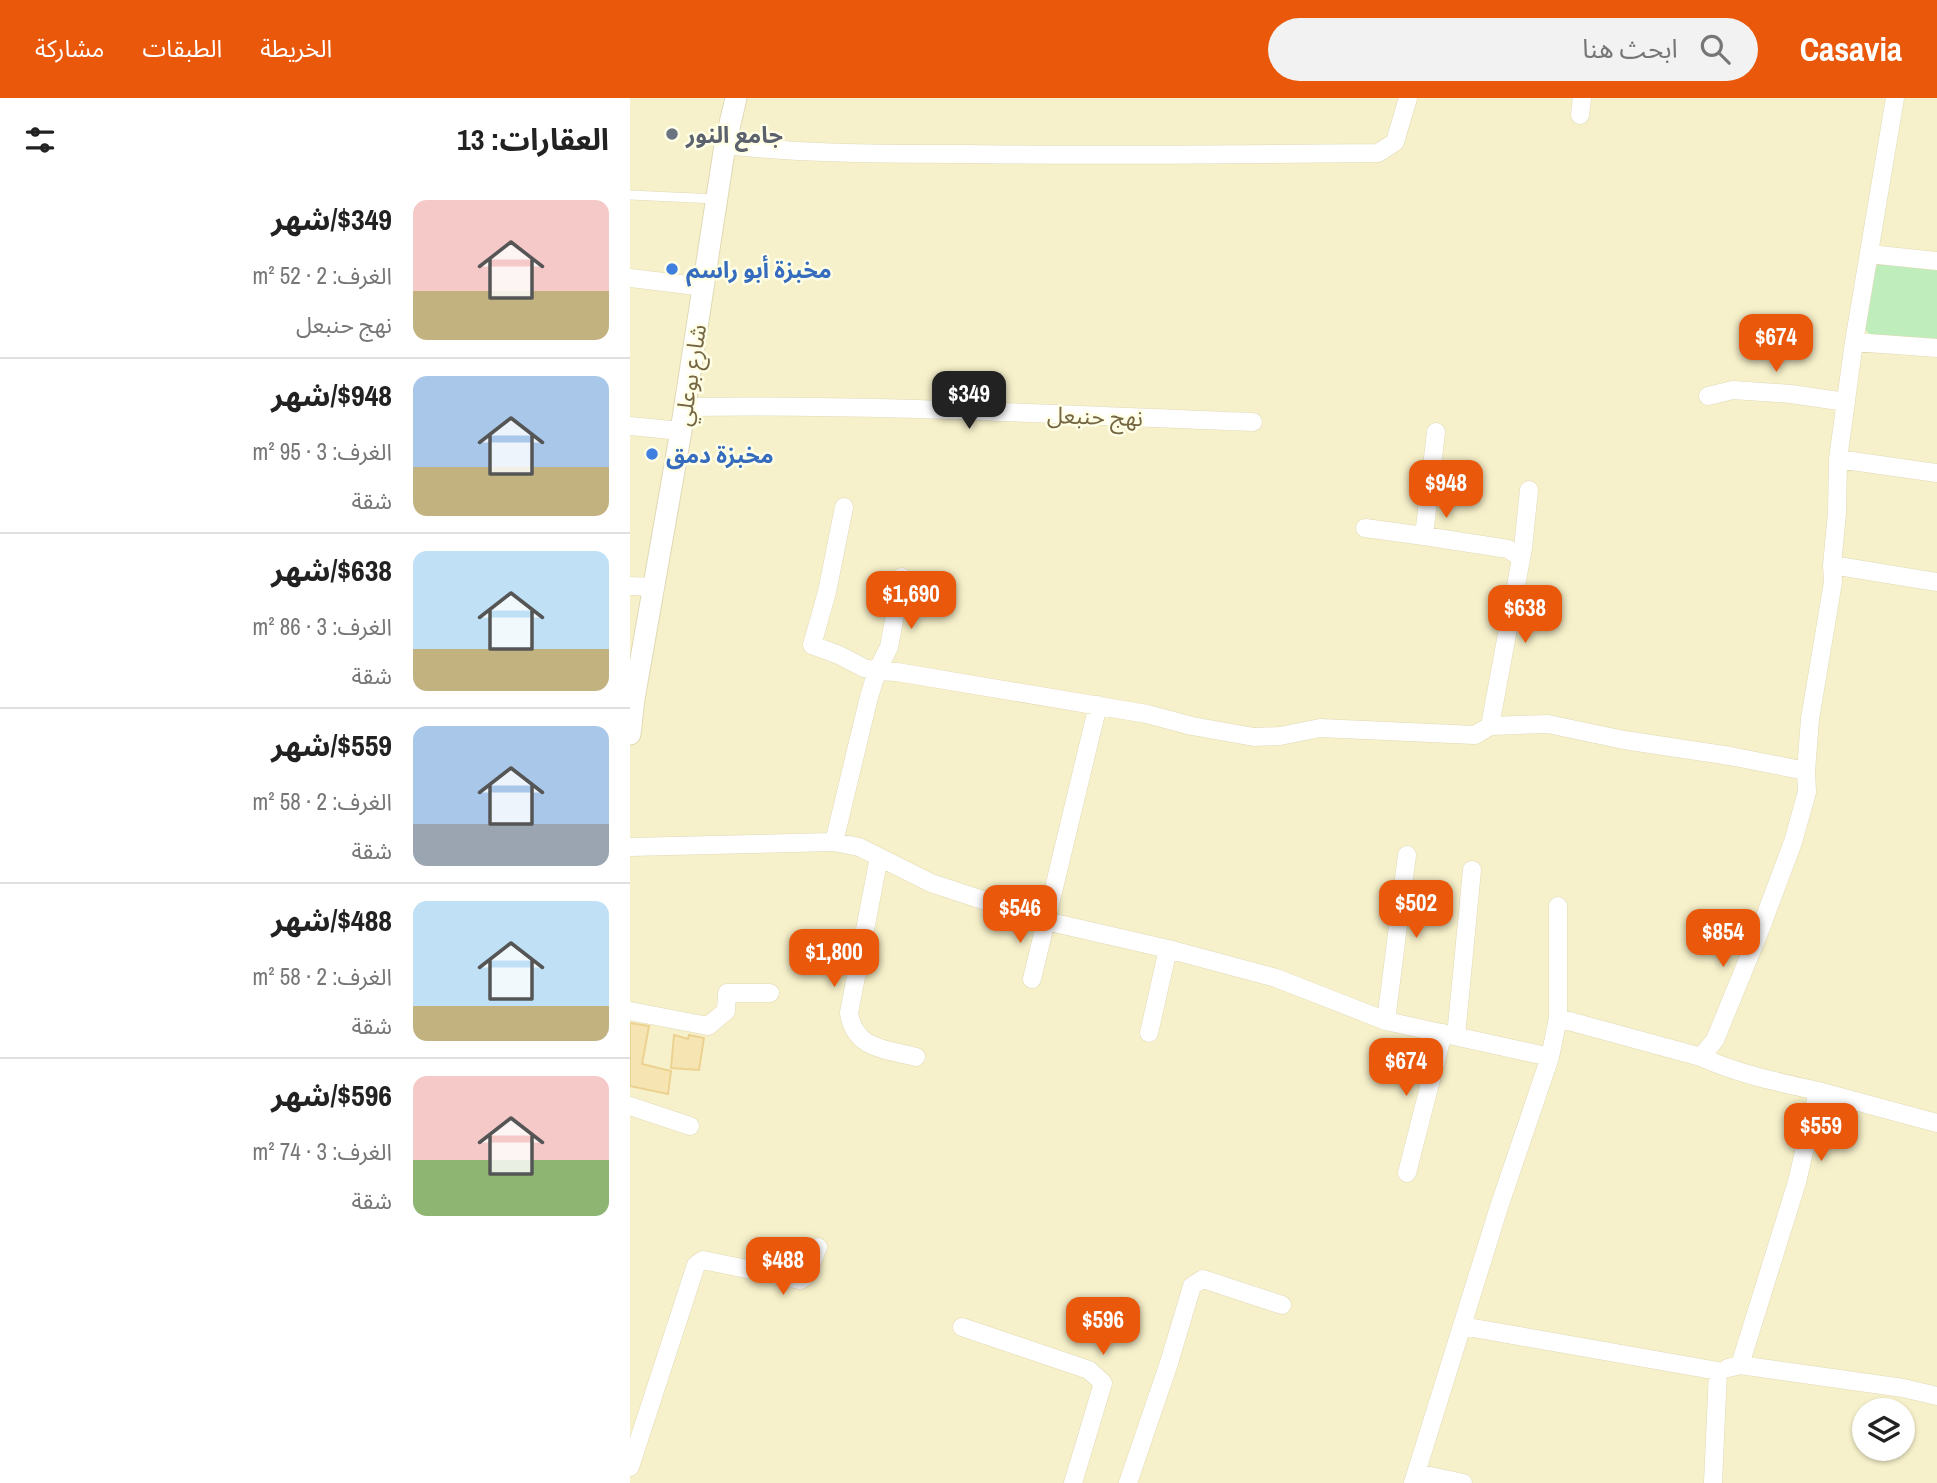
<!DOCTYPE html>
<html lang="ar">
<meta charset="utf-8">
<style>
:root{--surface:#fff;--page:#f2f2f2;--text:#222;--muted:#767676;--line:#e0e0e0;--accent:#ea580c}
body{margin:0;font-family:"Archivo Narrow","Noto Sans Arabic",sans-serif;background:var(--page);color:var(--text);direction:rtl;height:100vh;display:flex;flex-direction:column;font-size:26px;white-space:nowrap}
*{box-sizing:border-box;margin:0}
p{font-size:23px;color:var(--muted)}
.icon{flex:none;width:38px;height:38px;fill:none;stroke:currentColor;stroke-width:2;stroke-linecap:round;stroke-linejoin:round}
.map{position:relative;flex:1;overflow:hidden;direction:ltr}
.details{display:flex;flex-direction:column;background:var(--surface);width:630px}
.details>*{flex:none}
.buttons{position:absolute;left:1222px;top:1300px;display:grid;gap:14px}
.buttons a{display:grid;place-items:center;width:63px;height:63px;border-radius:50%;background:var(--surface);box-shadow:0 2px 5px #0004;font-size:35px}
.price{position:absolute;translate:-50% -60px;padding:0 16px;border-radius:14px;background:var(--accent);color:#fff;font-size:23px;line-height:46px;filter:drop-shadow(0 2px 4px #0008)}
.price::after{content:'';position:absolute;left:50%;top:42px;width:21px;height:16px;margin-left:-10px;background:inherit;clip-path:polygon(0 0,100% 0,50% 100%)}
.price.selected{background:#222;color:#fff}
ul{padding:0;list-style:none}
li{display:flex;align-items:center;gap:21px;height:175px;padding:0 21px}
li+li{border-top:2px solid var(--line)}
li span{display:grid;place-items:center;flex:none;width:196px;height:140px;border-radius:14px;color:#555}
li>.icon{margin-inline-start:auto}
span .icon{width:84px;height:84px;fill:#fffc;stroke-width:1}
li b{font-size:30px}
h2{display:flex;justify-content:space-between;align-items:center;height:84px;padding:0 21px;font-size:30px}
header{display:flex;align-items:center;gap:42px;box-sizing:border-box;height:98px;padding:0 35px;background:var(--accent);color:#fff}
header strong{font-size:33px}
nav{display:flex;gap:38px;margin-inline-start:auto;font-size:24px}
.search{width:490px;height:63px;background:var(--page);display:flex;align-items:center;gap:18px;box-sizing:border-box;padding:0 24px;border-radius:38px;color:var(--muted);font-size:26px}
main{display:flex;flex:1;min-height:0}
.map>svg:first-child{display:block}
</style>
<header>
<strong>Casavia</strong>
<div class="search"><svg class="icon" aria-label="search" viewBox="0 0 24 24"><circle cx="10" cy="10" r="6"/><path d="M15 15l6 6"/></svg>ابحث هنا</div>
<nav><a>الخريطة</a><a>الطبقات</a><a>مشاركة</a></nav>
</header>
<main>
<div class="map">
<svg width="1307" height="1385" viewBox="0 0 1307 1385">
<rect width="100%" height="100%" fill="#fefdde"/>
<path fill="#f7f1cb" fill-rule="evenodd" d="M0,0H1307V1385H0ZM1234,1312H1272V1351H1234Z"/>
<path fill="#bfedbb" d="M1251,163L1307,168V244L1243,241L1235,231L1245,170Z"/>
<path fill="#f6e5b3" stroke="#ebd291" stroke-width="2" d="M0,925L19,928L12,966L41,973L38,996L0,988Z
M44,937L58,941L59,937L74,940L69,972L41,970Z"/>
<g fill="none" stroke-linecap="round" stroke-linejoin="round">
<g stroke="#e0d9b6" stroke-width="10">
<path id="service" d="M0,97L86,101"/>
</g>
<g stroke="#e0d9b6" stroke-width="19">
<path id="minor" d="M950,17L952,0
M95,47C176,56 257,56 339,56C475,58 612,56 748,55L765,44L778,0
M1239,156L1307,163
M0,180L74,189
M1224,244L1307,250
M1078,298L1103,292L1161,296L1216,304
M55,309C244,306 434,317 623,324
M0,328L51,333
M806,334L794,438L878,451L890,459
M1208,361L1307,375
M214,409L197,494L182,547L209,557L234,570L247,573L267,574L517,616L562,628L624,639L650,638L690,630L845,637L860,628L918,626L994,642L1100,658L1176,673
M735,430L794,438
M1202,467L1307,484
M0,488L23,489
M860,628L893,450L899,392
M204,744L239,599L247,573L259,549L272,479
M0,749L204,744L229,749L301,785L416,823L538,851L646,880L756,923L920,959L869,1109L783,1385
M249,759L219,915C225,952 256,951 286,959
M402,881L468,607
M0,913L78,928L96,913L97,895H140
M928,920L1071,959L1085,942L1130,832L1163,744L1177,694L1176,673L1180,621L1203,484L1202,467L1207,415L1208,361L1224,244L1265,0
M756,923L777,757
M519,935L538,851
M826,938L842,772
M920,959L928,920V808
M1071,959C1108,976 1148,984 1188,993L1167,1084L1110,1267
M1188,993L1307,1025
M0,1008L60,1028
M777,1075L813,935
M832,1228L1088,1273L1083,1385
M332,1229L459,1272L473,1285L443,1385
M1098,1270L1110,1267L1273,1290L1307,1298
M0,1369L66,1167L73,1162L170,1182L176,1178L188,1149
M786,1375L833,1385
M498,1385L539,1265L562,1188L573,1181L652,1207"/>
</g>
<g stroke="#e0d9b6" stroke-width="23">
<path id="tertiary" d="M0,636L4,601L51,333L95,47L106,0"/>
</g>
<use href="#service" stroke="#fff" stroke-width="9"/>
<use href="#minor" stroke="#fff" stroke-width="18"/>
<use href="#tertiary" stroke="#fff" stroke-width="21"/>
</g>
<circle fill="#6b7280" stroke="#fffee6" stroke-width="2.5" cx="42" cy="36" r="7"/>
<g fill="#3f7fe0" stroke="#fffee6" stroke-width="2.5">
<circle cx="42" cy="171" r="7"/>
<circle cx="22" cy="356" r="7"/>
</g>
<g text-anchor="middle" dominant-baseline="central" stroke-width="5" stroke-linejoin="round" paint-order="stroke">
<g font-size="23" font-weight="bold" fill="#5b616d" stroke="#fffee6" text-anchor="start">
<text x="56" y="36">جامع النور</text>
</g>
<g font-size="23" font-weight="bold" fill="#366cbe" stroke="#fffee6" text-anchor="start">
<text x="56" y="171">مخبزة أبو راسم</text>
<text x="36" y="356">مخبزة دمق</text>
</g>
<g font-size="23" fill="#766744" stroke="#fffee6">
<text transform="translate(60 277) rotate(-81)">شارع بوعلي</text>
<text transform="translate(465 318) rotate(2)">نهج حنبعل</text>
</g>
</g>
</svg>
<div class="buttons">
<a><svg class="icon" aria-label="layers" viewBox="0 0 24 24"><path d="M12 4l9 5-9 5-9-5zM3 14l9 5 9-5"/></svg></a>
</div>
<b class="price" style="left:1146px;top:276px">$674</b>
<b class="price selected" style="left:339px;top:333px">$349</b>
<b class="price" style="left:816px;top:422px">$948</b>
<b class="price" style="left:281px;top:533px">$1,690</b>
<b class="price" style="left:895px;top:547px">$638</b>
<b class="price" style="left:786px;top:842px">$502</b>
<b class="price" style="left:390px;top:847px">$546</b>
<b class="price" style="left:1093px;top:871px">$854</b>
<b class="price" style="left:204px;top:891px">$1,800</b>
<b class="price" style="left:776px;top:1000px">$674</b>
<b class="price" style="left:1191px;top:1065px">$559</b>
<b class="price" style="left:153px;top:1199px">$488</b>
<b class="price" style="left:473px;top:1259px">$596</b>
</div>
<section class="details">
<h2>العقارات: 13<svg class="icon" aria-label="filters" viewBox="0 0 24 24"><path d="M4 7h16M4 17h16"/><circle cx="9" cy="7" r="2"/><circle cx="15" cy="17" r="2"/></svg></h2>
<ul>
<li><span style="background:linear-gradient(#f6c9c9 65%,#c2b280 0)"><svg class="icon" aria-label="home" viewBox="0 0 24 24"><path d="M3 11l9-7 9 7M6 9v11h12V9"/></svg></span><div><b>$349/شهر</b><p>الغرف: 2 · 52 m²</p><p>نهج حنبعل</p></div></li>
<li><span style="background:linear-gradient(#a9c7e8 65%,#c2b280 0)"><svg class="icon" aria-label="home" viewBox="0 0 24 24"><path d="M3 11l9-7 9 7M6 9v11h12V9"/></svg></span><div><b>$948/شهر</b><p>الغرف: 3 · 95 m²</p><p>شقة</p></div></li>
<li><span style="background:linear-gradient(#bfe0f5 70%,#c2b280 0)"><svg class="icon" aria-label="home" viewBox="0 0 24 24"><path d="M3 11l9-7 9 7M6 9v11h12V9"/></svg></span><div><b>$638/شهر</b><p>الغرف: 3 · 86 m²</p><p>شقة</p></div></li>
<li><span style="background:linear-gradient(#a9c7e8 70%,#9aa5b1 0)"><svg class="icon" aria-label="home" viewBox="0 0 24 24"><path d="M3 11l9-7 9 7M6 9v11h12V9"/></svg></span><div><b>$559/شهر</b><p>الغرف: 2 · 58 m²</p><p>شقة</p></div></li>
<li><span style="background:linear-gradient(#bfe0f5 75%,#c2b280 0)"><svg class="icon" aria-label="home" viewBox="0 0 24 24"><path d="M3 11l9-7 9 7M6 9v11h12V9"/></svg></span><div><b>$488/شهر</b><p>الغرف: 2 · 58 m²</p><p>شقة</p></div></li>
<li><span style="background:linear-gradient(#f6c9c9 60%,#8fb573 0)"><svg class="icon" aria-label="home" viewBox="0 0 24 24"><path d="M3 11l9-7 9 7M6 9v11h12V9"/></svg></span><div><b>$596/شهر</b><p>الغرف: 3 · 74 m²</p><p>شقة</p></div></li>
</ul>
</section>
</main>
